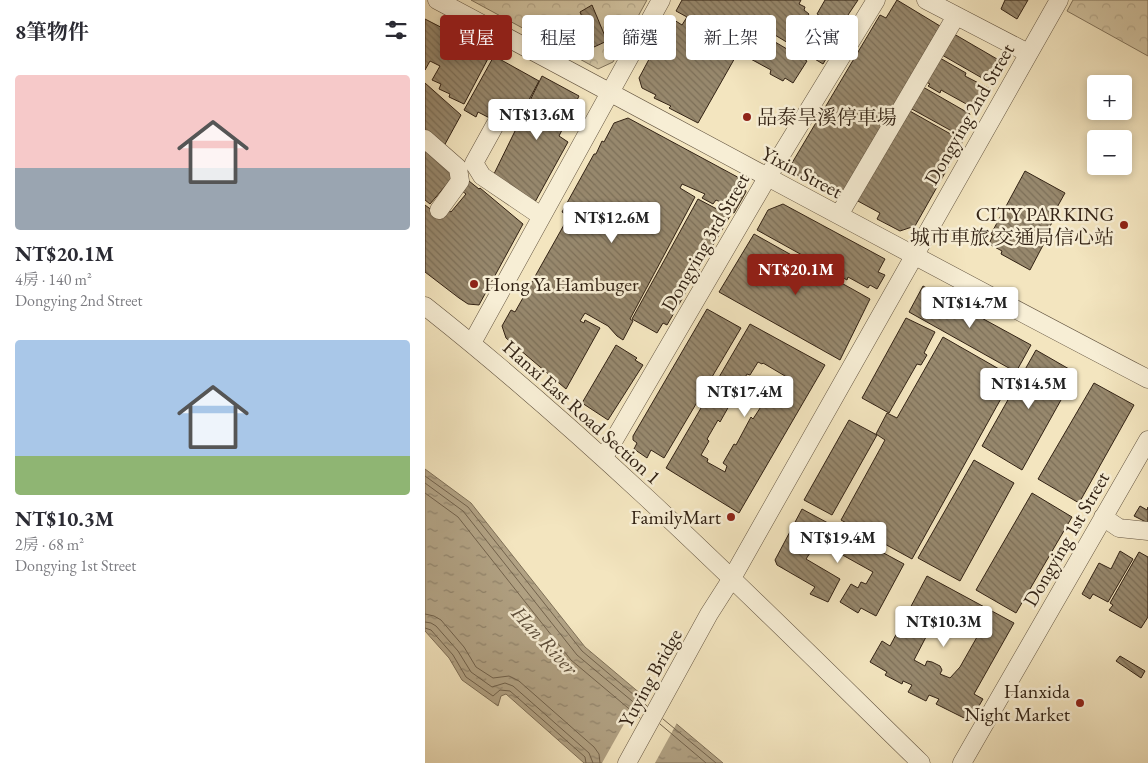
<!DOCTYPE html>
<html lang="zh-TW">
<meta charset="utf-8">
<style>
:root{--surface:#fff;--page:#f7f7f7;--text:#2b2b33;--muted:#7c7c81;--accent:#8f2418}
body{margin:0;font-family:"EB Garamond","Noto Serif TC",serif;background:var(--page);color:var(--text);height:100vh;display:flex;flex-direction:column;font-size:19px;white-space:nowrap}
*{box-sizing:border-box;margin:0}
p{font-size:16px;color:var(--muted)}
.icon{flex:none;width:28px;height:28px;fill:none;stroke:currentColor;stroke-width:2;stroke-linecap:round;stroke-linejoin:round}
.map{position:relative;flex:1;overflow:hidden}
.sheet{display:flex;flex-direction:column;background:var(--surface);width:425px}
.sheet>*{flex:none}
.hud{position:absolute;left:15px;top:15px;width:475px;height:45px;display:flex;gap:10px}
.controls{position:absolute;left:662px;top:75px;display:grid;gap:10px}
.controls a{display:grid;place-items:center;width:45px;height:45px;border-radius:5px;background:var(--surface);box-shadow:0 2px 8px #0003;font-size:25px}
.price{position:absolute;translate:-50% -42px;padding:0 11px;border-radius:5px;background:#fff;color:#222;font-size:16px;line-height:32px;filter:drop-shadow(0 1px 2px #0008)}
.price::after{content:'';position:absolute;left:50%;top:30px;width:15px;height:11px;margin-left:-8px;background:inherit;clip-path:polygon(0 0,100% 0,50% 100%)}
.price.on{background:var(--accent);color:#fff}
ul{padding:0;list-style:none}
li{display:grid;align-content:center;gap:10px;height:265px;padding:0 15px}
li span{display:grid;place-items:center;height:155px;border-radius:5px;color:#555}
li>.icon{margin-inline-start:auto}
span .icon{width:90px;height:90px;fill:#fffc;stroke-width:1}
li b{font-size:21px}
h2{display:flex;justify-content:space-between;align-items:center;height:60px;padding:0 15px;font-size:21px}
.chip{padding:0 18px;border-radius:5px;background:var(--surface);box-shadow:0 2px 8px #0003;font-size:18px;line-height:45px}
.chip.on{background:var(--accent);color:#fff}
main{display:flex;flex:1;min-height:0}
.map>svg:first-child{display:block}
</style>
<main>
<section class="sheet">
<h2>8筆物件<svg class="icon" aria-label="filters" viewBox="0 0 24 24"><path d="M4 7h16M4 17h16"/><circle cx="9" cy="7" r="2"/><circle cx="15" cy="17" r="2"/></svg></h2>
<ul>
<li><span style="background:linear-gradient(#f6c9c9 60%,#9aa5b1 0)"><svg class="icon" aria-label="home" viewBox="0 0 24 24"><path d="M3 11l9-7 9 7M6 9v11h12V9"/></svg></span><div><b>NT$20.1M</b><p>4房 · 140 m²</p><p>Dongying 2nd Street</p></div></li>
<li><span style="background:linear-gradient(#a9c7e8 75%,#8fb573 0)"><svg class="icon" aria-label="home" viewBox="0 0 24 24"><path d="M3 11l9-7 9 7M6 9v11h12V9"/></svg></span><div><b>NT$10.3M</b><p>2房 · 68 m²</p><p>Dongying 1st Street</p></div></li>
</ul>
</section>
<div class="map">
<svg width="723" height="763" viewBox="0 0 723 763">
<defs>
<pattern id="forest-crowns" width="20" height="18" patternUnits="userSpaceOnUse" patternTransform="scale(1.25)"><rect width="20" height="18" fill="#d2c4a2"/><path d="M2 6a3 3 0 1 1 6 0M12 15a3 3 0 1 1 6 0" fill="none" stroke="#b5a88b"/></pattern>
<pattern id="water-ripples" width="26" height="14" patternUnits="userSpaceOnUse" patternTransform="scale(1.25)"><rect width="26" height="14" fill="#b2a385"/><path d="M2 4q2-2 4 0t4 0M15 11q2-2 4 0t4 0" fill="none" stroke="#91846c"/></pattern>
<pattern id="building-back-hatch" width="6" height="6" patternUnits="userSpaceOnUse" patternTransform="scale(1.25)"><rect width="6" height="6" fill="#97886d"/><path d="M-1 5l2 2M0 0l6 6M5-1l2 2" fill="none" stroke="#7c6f58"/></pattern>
</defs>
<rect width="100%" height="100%" fill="#f3e5bf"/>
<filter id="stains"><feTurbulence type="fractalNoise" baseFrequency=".004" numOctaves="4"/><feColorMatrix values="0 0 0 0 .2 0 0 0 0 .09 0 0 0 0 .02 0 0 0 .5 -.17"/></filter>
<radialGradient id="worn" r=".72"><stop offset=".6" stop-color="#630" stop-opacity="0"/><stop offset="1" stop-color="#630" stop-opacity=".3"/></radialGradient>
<path fill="url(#forest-crowns)" stroke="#82745c" d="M46,0H222L188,62L173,69Z
M648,0H723V56L642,11Z"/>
<path fill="url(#water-ripples)" stroke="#7f7058" d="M0,469L46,503L160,647L298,763H159L81,694L76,696L73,706L37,680L24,658L0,631Z"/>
<path fill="#f3e5bf" d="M217,692L253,721L230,763H177Z"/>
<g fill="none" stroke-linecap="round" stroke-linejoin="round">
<path stroke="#72634d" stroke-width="1" d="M0,476L43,507L157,651L222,706
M0,483L38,511L152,655L219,711
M0,493L33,517L146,660L215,718
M0,614L9,616L16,620L39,647L51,667L68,678L84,676L94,681L169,747L174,754L175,763
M0,622L6,623L11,626L33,651L46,672L67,687L80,683L88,686L164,753L168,763
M0,628L6,630L28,655L41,677L68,696L75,690L85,691L160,757L161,763
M238,719L291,763
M235,724L281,763"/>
</g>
<path fill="url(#building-back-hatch)" stroke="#332315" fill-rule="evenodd" d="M257,0H376L374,4L380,7L379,10L384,14L382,17L384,19L376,34L385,39L390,30L396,34L402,24L417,32L398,64L330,23L316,46L311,43L306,52L311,56L273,123L244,108L246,106L229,98L231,95L217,88L214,78L246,18L257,25L262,17L251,11Z
M400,0H433L415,27L392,14Z
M472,0L515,26L419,194L396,181L392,186L372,175L367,163L455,15L461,18Z
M580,0H603L592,19L576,9Z
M167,5L182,41L169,47L166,42L163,43L153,23L158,19L155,12Z
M0,19L66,53L39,104L24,97L25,94L14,89L16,84L7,80L15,66L5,61L0,70Z
M335,33L382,61L368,83L360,78L358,81L345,74L346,70L322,57Z
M529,34L572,59L574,64L564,82L517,55Z
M69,56L114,81L88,130L53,112L51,117L39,110Z
M515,58L541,73L540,76L567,90L554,111L516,90L515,93L503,86L505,84L501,82Z
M117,76L154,96L134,136L143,142L110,202L67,178Z
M0,83L36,115L19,146L0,130Z
M498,87L545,114L534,135L485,108Z
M483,110L538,141L490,226L475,231L452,219L455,213L431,200Z
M203,118L318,180L321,192L309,213L302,210V205L291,200L288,204L277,198L280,194L257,184L255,188L270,197L205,319L208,321L198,340L192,336L183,326L160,313L155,321L159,323L160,320L175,328L141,389L81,338L77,326L86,310L90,312L144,216L137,212L169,154H171L177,141L179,142L189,123Z
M0,149L27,173V178L5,204L0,200Z
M600,171L640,193L630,211L633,212L624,228L626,230L605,270L576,254L577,251L564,244L568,235L566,234Z
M44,181L54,189L55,188L98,224L54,305L43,304L34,298L0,272V205L12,214L23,210L26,212L41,194L37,191Z
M273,199L305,216L242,325L238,323L232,333L207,319Z
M358,204L460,259L453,272L460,275L452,289L445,285L443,288L423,277L422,280L332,230L343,210Z
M329,234L445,299L415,360L294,292Z
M498,286L606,345L591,372L484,312Z
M282,309L316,328L239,458L226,450L222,458L209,449L212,443L208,440V436Z
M481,318L510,332L499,353L502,355L496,365L492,364L464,413L437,398Z
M325,324L400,365L314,513L241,468ZM333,362L337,364L338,363L360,376L343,404L339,402L328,419L326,417L311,445L309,444L298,463L302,466L300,472L282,462L283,459L276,455L284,441L282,439L293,420L295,422L322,374L325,375Z
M518,337L588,377L487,559L416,520L460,440L451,434L462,413L472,418Z
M191,345L212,358L210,360L218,365L183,420L157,403Z
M611,350L651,373L597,470L557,446Z
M669,383L709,405L654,503L613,479Z
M424,420L452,435L407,515L379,500Z
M549,460L589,483L535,581L493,558Z
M607,493L647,517L591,613L551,590Z
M715,506L722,510L723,507V523L709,516Z
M377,509L479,564L451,616L436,608L433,613L415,602L426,584L433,588L436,582L441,584L448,572L387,538L383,545L385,546L383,551L385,553L381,559L415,579L403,602L385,594L390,587L352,565L350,560Z
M695,551L708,559L683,602L668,594L665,599L657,594L674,563L686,569Z
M714,552L723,557V617L716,628L684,610L688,605L685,603Z
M502,576L589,623L549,694L558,699L545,721L511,704L514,699L504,695L501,701L483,692L487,685L478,681L477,684L460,675L462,672L445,662L457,641L465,646ZM513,614L520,618L522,615L547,629L545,633L552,637L535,667L525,678L515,674L517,670L515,666L507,662L502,661L500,666L489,660Z
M695,656L720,671L716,678L691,661Z"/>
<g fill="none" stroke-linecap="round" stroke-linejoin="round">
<g stroke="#635440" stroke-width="19">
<path id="minor" d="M12,0C249,126 485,255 723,379
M501,0L603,53
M70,125L49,163L57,176L116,216
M0,139L33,168L35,181L14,210
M414,215L531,16
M0,306C177,446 335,606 496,763
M47,343L236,0
M179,457L342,178L451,0
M678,517L694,528L723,531
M202,763L284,614L307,578L634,0
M537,763L723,440"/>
</g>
<use href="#minor" stroke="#f7eed5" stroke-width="18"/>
</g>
<g fill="#8f2418" stroke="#f7eed5" stroke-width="2">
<circle cx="322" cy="117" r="5"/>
<circle cx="699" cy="225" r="5"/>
<circle cx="49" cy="284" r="5"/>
<circle cx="306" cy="517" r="5"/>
<circle cx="655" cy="703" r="5"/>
</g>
<g text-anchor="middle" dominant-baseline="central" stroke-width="5" stroke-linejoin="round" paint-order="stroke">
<g font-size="20" fill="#332315" stroke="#f7eed5">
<text transform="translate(544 114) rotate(-60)">Dongying 2nd Street</text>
<text transform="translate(377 172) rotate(28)">Yixin Street</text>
<text transform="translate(280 242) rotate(-60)">Dongying 3rd Street</text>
<text transform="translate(157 412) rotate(42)">Hanxi East Road Section 1</text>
<text transform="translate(641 539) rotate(-60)">Dongying 1st Street</text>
<text transform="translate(225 678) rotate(-61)">Yuying Bridge</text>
</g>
<g font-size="20" fill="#332315" stroke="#f7eed5" text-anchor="end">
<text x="332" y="117" text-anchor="start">品泰旱溪停車場</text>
<text x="689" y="214">CITY PARKING<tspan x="689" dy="23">城市車旅 交通局信心站</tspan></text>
<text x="59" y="284" text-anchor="start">Hong Ya Hambuger</text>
<text x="296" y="517">FamilyMart</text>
<text x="645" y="691">Hanxida<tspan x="645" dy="23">Night Market</tspan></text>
</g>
<g font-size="21" font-style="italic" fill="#5f503c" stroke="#f7eed5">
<text transform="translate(120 640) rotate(47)">Han River</text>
</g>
</g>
<rect width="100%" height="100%" filter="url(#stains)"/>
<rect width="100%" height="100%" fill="url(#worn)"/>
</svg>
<div class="controls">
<a>+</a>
<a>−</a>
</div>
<b class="price" style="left:112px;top:141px">NT$13.6M</b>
<b class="price" style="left:187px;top:244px">NT$12.6M</b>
<b class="price on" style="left:371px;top:296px">NT$20.1M</b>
<b class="price" style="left:545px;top:329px">NT$14.7M</b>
<b class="price" style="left:604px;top:410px">NT$14.5M</b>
<b class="price" style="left:320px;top:418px">NT$17.4M</b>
<b class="price" style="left:413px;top:564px">NT$19.4M</b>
<b class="price" style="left:519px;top:648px">NT$10.3M</b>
<div class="hud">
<a class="chip on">買屋</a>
<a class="chip">租屋</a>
<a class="chip">篩選</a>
<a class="chip">新上架</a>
<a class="chip">公寓</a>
</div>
</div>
</main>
